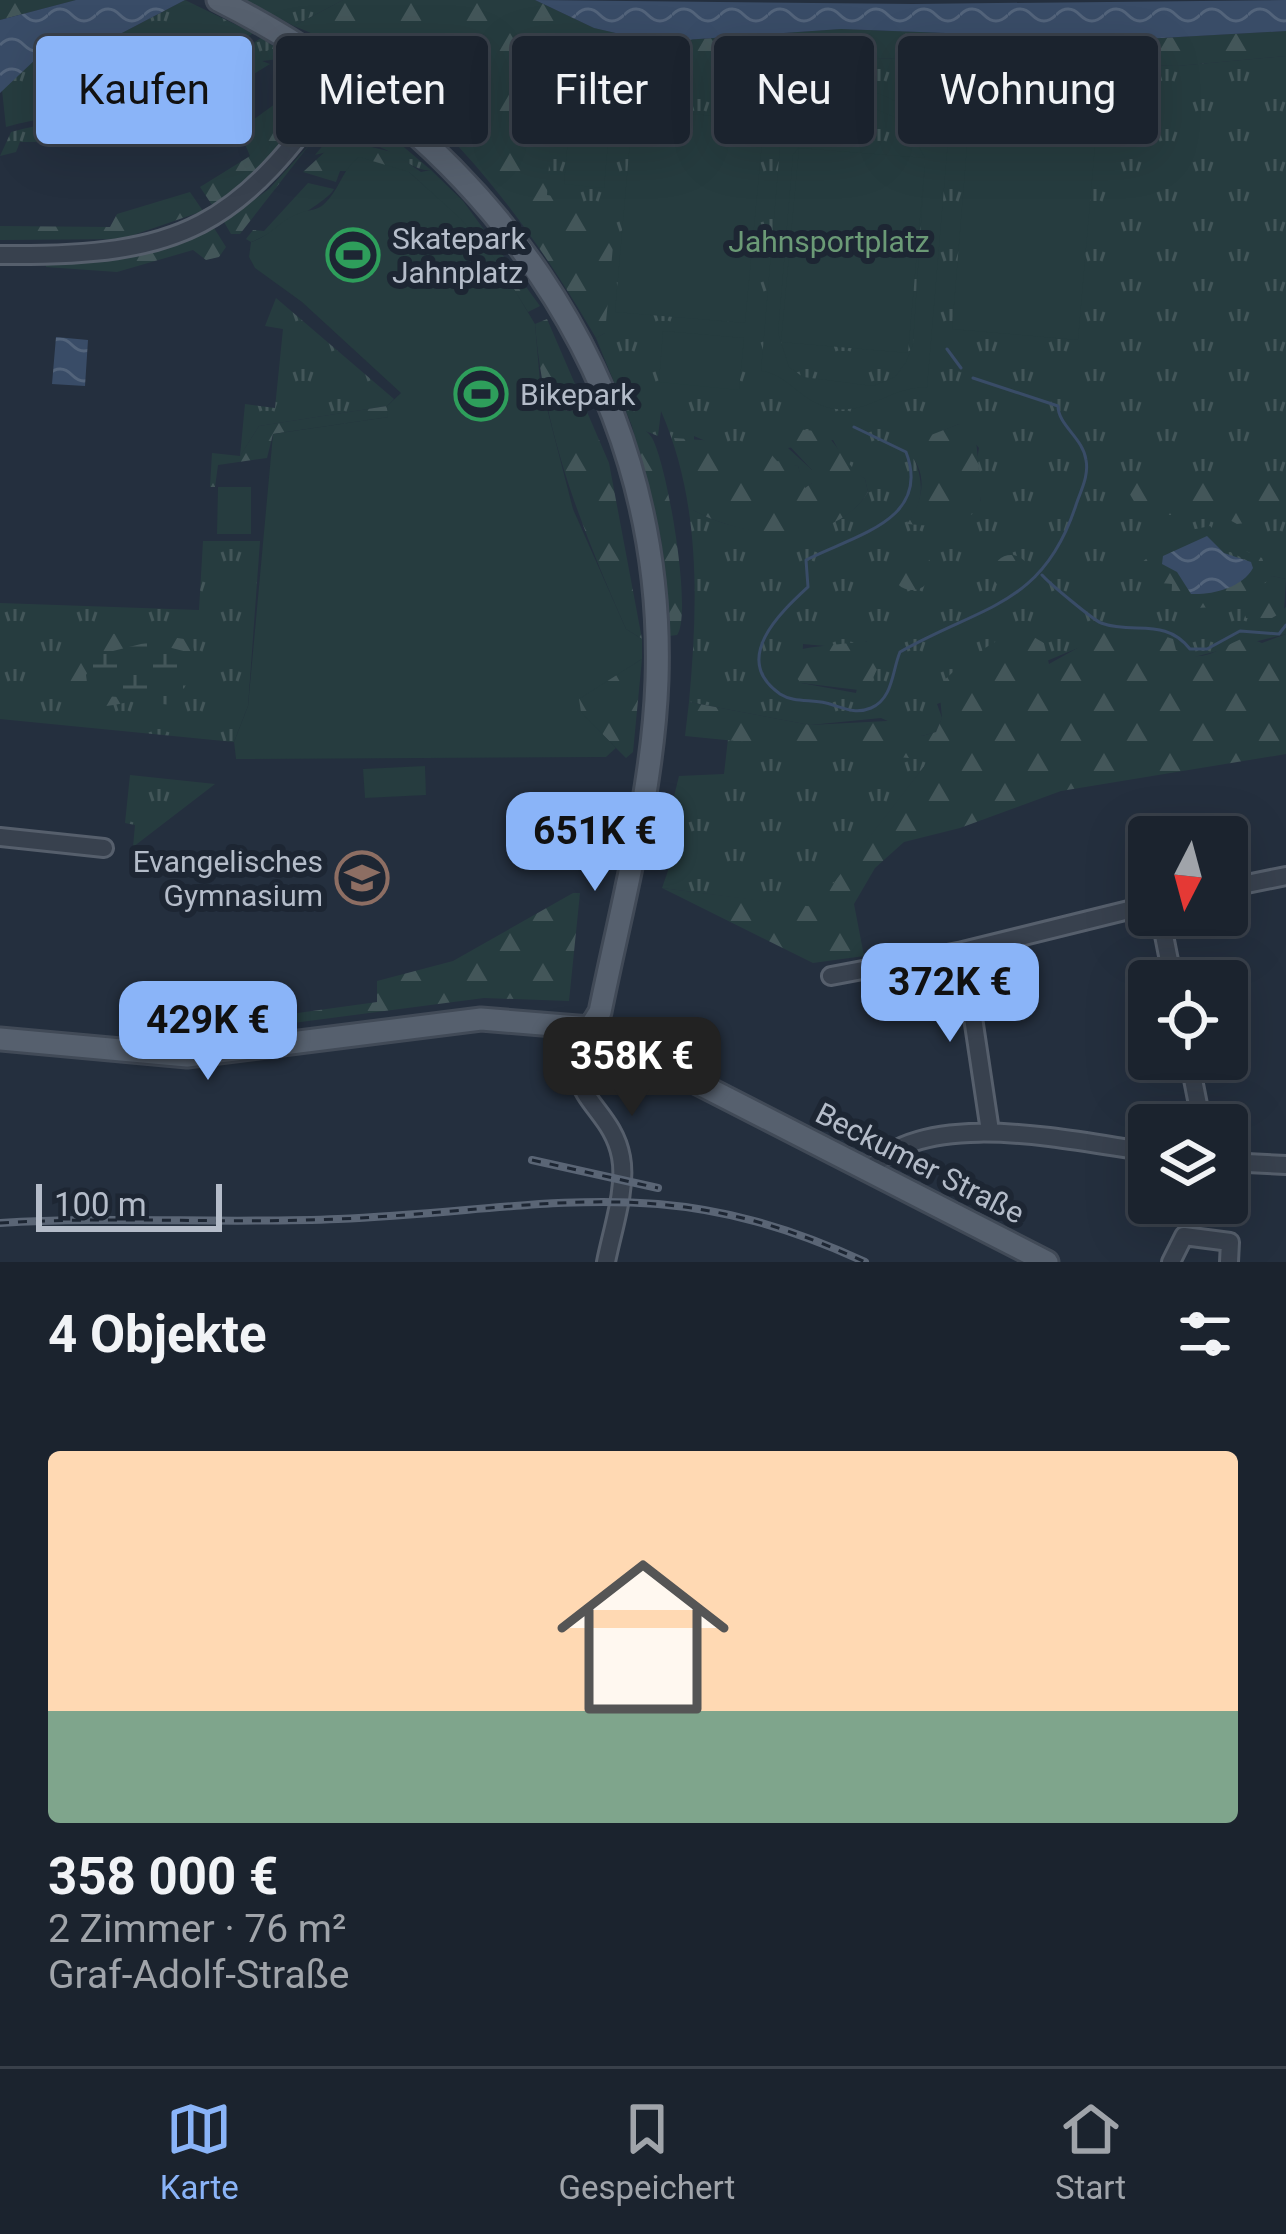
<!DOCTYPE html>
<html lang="de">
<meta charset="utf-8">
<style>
:root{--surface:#1b232e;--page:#242b36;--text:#f1f3f6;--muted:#a0a4aa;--line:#39404a;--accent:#8ab4f8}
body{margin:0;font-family:Roboto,sans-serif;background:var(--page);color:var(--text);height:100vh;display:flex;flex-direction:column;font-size:45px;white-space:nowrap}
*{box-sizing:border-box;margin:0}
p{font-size:39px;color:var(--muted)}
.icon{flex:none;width:66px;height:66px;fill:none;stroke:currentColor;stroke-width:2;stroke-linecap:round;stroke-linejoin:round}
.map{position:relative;height:1262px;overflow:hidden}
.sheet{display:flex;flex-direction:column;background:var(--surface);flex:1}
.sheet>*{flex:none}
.guide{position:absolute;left:36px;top:36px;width:1215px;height:108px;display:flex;gap:24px}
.needle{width:78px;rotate:186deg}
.controls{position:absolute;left:1128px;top:816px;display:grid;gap:24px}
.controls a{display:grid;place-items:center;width:120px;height:120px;border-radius:12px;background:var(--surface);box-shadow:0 12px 48px #0002,0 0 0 3px var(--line);font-size:60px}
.scale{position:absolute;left:36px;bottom:30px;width:186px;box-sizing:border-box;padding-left:12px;border:6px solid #b4bcc9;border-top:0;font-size:33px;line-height:42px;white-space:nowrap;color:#b4bcc9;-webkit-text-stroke:9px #1d2633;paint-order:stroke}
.price{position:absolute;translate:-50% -102px;padding:0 27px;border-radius:24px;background:var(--accent);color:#111;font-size:39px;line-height:78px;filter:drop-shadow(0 3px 6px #0008)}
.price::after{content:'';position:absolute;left:50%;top:72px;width:36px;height:27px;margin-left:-18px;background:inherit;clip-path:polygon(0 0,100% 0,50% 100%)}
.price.selected{background:#222;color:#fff}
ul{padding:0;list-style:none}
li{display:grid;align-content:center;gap:24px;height:636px;padding:0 48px}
li span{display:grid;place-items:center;height:372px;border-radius:12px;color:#555}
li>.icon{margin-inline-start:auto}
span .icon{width:216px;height:216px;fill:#fffc;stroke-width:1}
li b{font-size:51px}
h2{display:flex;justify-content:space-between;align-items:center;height:144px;padding:0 48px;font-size:51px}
.pill{padding:0 42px;border-radius:12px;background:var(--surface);box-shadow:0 12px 48px #0002,0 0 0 3px var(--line);font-size:42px;line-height:108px}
.pill.selected{background:var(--accent);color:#111}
.tab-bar{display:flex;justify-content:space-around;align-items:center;height:168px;border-top:3px solid var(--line);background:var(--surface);font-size:33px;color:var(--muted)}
.tab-bar a{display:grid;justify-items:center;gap:6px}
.tab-bar .selected{color:var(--accent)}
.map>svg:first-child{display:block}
</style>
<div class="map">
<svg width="1286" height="1262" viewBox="0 0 1286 1262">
<defs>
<pattern id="grass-tufts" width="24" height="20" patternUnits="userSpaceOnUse" patternTransform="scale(3)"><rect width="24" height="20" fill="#263c3f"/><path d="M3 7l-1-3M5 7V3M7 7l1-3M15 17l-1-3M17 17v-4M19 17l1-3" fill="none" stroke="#435659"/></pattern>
<pattern id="forest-firs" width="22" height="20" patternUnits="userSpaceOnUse" patternTransform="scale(3)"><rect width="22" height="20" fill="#263c3f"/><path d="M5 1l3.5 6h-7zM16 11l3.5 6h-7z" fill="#435659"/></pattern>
<pattern id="wetland-marsh" width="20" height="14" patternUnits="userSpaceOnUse" patternTransform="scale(3)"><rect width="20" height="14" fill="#263c3f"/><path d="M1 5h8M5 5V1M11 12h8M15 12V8" fill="none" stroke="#435659"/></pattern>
<pattern id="water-waves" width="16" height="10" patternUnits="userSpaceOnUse" patternTransform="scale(3)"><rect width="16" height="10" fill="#394c67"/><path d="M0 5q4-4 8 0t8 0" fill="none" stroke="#53647b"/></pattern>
</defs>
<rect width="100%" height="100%" fill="#242f3e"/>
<path fill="url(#grass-tufts)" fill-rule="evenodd" d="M185,0L253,33C212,65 163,99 110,108C74,115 41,117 6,127L2,90L38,57L120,34Z
M245,0H343L294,26Z
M261,38L278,49H270L262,61L270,64C169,125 140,142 20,142L16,152L0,156L11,132C45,122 78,121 112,115C168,104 215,68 261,38Z
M1286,56V579L1272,576L1246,618H1272L1286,607V634L1190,658C1173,649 1097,640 1078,648C1032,667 985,687 937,704L942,718L936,732L922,736L881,718L810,725L689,702C698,604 701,503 661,411L658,436L632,426L596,338L605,333L546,196L554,89L686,101L715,65L901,58L1177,66ZM959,424L979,448L975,472L981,501L908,523C928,496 922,474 908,445ZM694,436L749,460L798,466L804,489L812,483V470L788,448L833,440L847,466L865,479L868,492C834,548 741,537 693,510ZM867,641L856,693L801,683L803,644L848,648Z
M349,114L373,121L431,170C412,172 396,151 376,146C356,141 335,150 315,155Z
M276,298L394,399L387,406L259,426L240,456L245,404L275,408L283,329L265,326Z
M203,541H260L248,706L234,742L0,719V603L199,610Z
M728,739L930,759L815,908L662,888L670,865L660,854L679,776L724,774Z
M130,775L215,784L133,847L135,825L125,823Z
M255,1001L259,1028L191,1037L166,1034L177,1011L192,1018L248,1011Z"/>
<path fill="url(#forest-firs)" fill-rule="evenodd" d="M0,0H76L0,20Z
M343,0H535L594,28L655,42L841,29L1125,40L1286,31V56L1177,66L901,58L716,65L686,101L554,89L547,195L573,199L613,246L605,333L596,338C530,224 422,74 294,26Z
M270,49H278L301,72C313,125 251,179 212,205L200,187L250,156L239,130L297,88L279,59L262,61L261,55Z
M310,144L240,234H231L224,222L269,189Z
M359,144L392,152L421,172L431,170L463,201L540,306L528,312C495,257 457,215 409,172L340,171L336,182L303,172L329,148Z
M308,183L334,189C329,201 266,237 251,242L246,239L253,230L264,231Z
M190,192L203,211L122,239L0,240V226L110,227L117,214Z
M214,228L226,247L219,257L206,260L193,250L117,272L46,267V262L127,258Z
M547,319L609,463L642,639L626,629C582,530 544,433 535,324Z
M387,406L389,417L273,434L267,458L218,465L215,487H210L212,453L240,456L259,426Z
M959,424L974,431C978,446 981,494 981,510L945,527L907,524C923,502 930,471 906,451L908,444Z
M638,425C642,429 649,432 652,438C667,463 693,614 677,635L669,636L661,539L632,426Z
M788,428L824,432C840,448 846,465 865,479L868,492C833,549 743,538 693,510L674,438L742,443L750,460L770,453L777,461L798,466L805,488L812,483V470L783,439Z
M1117,472C1157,473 1192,479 1231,483L1235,474L1273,476L1286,489V518L1237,524L1202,505L1182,515H1142Z
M1210,526L1225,542L1262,558L1266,569C1240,605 1214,612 1171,606L1172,584L1149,582L1139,565L1176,533ZM1199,536L1250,562L1191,594L1176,572L1188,542Z
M892 570a20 20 0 1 1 40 0a20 20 0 1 1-40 0Z
M993 573a18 18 0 1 1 36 0a18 18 0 1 1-36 0Z
M1272,576L1286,579L1284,611L1272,618H1246L1242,607Z
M1018,628L1044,643L1049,664L1081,646L1085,631L1152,632L1173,639L1176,650C1204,666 1219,647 1246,637L1262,643L1286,634V754L1061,791L960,828L904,842L875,868L854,904L864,956L813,963L662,888L815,907L929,760L685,736L689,702L810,725L906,720L922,736L936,732L942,718L939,685L967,659Z
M150,634L191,640L200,671L194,670L191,653L97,696L147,698C107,706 80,719 54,677L59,650C85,630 118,634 150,634Z
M875,640L885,652L867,691L801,683L788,668L792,652C798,647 859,643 875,640Z
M642,659L633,752L626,758L580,712L578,698Z
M573,893H580L569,1001L484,998L270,1026L269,1017L377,1002V981L453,961Z"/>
<path fill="url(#wetland-marsh)" d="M149,642L191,653L194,670L175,705C168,706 92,693 88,690L86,675L97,655Z"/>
<path fill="#263c3f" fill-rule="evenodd" d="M1014,85L1098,94L1094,132L1010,124Z
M851,90C904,90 911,125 949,129L927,388C893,385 872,413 836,409C803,406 789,374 761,371L783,112C809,114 825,97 851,90ZM864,104L906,122L925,158L799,148L781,342L908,353L925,162L913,344L906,362L895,377L873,386L803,377L789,367L778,333L793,155L820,117L834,109Z
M571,104L611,108L604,188L564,184Z
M633,108L764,121L745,323L615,312Z
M968,134L1095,145L1078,340L952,329Z
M359,157L409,172L461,219L499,264L535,324L540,381L573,509L626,629L642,639V659L579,699L581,712L616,748L606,757L236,759L234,742L248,706L273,434L388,417L387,406L401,393L302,302L255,268L249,257L251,242C271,236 281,219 300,213C310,209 318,211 326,202C341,187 341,171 359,157Z
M663,331L744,338L739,390L659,382Z
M218,487H251V534H217Z
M425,766L426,795L365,798L363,769Z"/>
<path fill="url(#water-waves)" d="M76,0H185L120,34L38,57L0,93V20Z
M535,0L913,4L1286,0V31L1125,40L841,29L655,42L594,28Z
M56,337L88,340L85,386L52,384Z
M1207,536L1224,553L1251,562L1253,568C1242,588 1212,595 1191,594L1177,572L1162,564L1163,556Z"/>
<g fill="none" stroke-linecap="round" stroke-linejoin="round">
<path stroke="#394c67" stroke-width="3" d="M947,349L961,368
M854,427L906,452C932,520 855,535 806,560L808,587C781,612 730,659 780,694C794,703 811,699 826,703C842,707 854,715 871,708C893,699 892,671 900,652C983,605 1043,606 1076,505C1081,490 1089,476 1086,460C1083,438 1058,425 1058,406L973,378
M1042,575C1049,583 1092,619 1101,623C1134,635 1165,617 1190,649H1207L1240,631L1279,634L1286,625"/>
<g stroke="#565f6c" stroke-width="22">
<path id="minor" d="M0,255C184,257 238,228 343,77
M0,837L104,848
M1227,888L1286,876
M1160,915L1173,981
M963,951L990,1131
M831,976L963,951L1149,905
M590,1028C553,1096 611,1102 621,1157C627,1188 612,1231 606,1262
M1189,1059L1202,1125
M1227,1162L1286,1165
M869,1171C922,1105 1076,1142 1149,1152
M1171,1262L1184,1236L1230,1242L1229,1262"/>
</g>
<g stroke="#414a57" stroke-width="27">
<path id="major" d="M218,0C481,132 667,376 657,680C653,792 622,903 600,1012L590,1028
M0,1039L187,1056L481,1019L590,1028L1047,1262"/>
</g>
<use href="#minor" stroke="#38414e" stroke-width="16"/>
<use href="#major" stroke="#56606e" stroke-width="21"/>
<g stroke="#5a6575" stroke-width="8">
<path id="rail" d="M532,1160L658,1188
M0,1223C112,1216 225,1224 338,1219C547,1210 663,1168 865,1262"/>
</g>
<use href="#rail" stroke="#1d2633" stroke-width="3" stroke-dasharray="9" stroke-linecap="butt"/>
</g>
<defs>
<g id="stadium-ring" transform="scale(2.7)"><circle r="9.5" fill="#1d2633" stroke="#2e9e5b" stroke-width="1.5"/><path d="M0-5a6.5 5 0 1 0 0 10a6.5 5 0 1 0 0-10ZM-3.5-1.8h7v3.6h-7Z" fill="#2e9e5b"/></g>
<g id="school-ring" transform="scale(2.7)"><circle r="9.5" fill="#1d2633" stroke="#8d6e63" stroke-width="1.5"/><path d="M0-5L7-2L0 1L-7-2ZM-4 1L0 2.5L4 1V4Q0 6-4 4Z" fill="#8d6e63"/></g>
</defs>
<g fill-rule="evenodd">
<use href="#stadium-ring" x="353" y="255"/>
<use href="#stadium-ring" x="481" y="394"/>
<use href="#school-ring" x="362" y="878"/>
</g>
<g text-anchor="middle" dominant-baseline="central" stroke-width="12" stroke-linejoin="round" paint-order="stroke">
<g font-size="30" fill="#b4bcc9" stroke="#1d2633" text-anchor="start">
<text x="392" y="238">Skatepark<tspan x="392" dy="34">Jahnplatz</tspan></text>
<text x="520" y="394">Bikepark</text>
<text x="323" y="861" text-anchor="end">Evangelisches<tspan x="323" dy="34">Gymnasium</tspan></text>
</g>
<g font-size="30" fill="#6b9a76" stroke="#1d2633">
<text x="829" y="241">Jahnsportplatz</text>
</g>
<g font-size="30" fill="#b4bcc9" stroke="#1d2633">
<text transform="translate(920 1163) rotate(27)">Beckumer Straße</text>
</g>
</g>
</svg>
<div class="controls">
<a><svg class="needle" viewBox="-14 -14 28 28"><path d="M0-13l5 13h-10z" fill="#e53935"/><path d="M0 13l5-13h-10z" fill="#a0a4aa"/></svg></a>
<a><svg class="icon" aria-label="locate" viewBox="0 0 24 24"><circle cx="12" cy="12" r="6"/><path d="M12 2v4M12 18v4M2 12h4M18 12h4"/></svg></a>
<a><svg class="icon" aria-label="layers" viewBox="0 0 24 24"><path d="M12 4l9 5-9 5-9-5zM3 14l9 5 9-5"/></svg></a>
</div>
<div class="scale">100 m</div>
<b class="price" style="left:595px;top:894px">651K €</b>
<b class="price" style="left:950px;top:1045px">372K €</b>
<b class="price" style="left:208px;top:1083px">429K €</b>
<b class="price selected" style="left:632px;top:1119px">358K €</b>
<div class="guide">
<a class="pill selected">Kaufen</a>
<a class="pill">Mieten</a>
<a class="pill">Filter</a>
<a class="pill">Neu</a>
<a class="pill">Wohnung</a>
</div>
</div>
<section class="sheet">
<h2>4 Objekte<svg class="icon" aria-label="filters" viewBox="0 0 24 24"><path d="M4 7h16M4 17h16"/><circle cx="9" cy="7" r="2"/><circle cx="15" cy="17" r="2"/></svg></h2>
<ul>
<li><span style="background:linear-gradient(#ffd9b3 70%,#7fa58c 0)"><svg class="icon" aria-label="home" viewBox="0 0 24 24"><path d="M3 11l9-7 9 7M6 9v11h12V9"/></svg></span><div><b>358 000 €</b><p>2 Zimmer · 76 m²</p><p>Graf-Adolf-Straße</p></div></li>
</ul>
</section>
<nav class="tab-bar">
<a class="selected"><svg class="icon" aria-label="map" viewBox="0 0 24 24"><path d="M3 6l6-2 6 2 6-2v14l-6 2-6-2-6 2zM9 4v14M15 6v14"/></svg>Karte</a>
<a><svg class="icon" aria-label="saved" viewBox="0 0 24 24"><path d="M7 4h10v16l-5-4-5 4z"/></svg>Gespeichert</a>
<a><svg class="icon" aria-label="home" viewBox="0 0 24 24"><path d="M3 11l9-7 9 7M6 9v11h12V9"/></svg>Start</a>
</nav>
